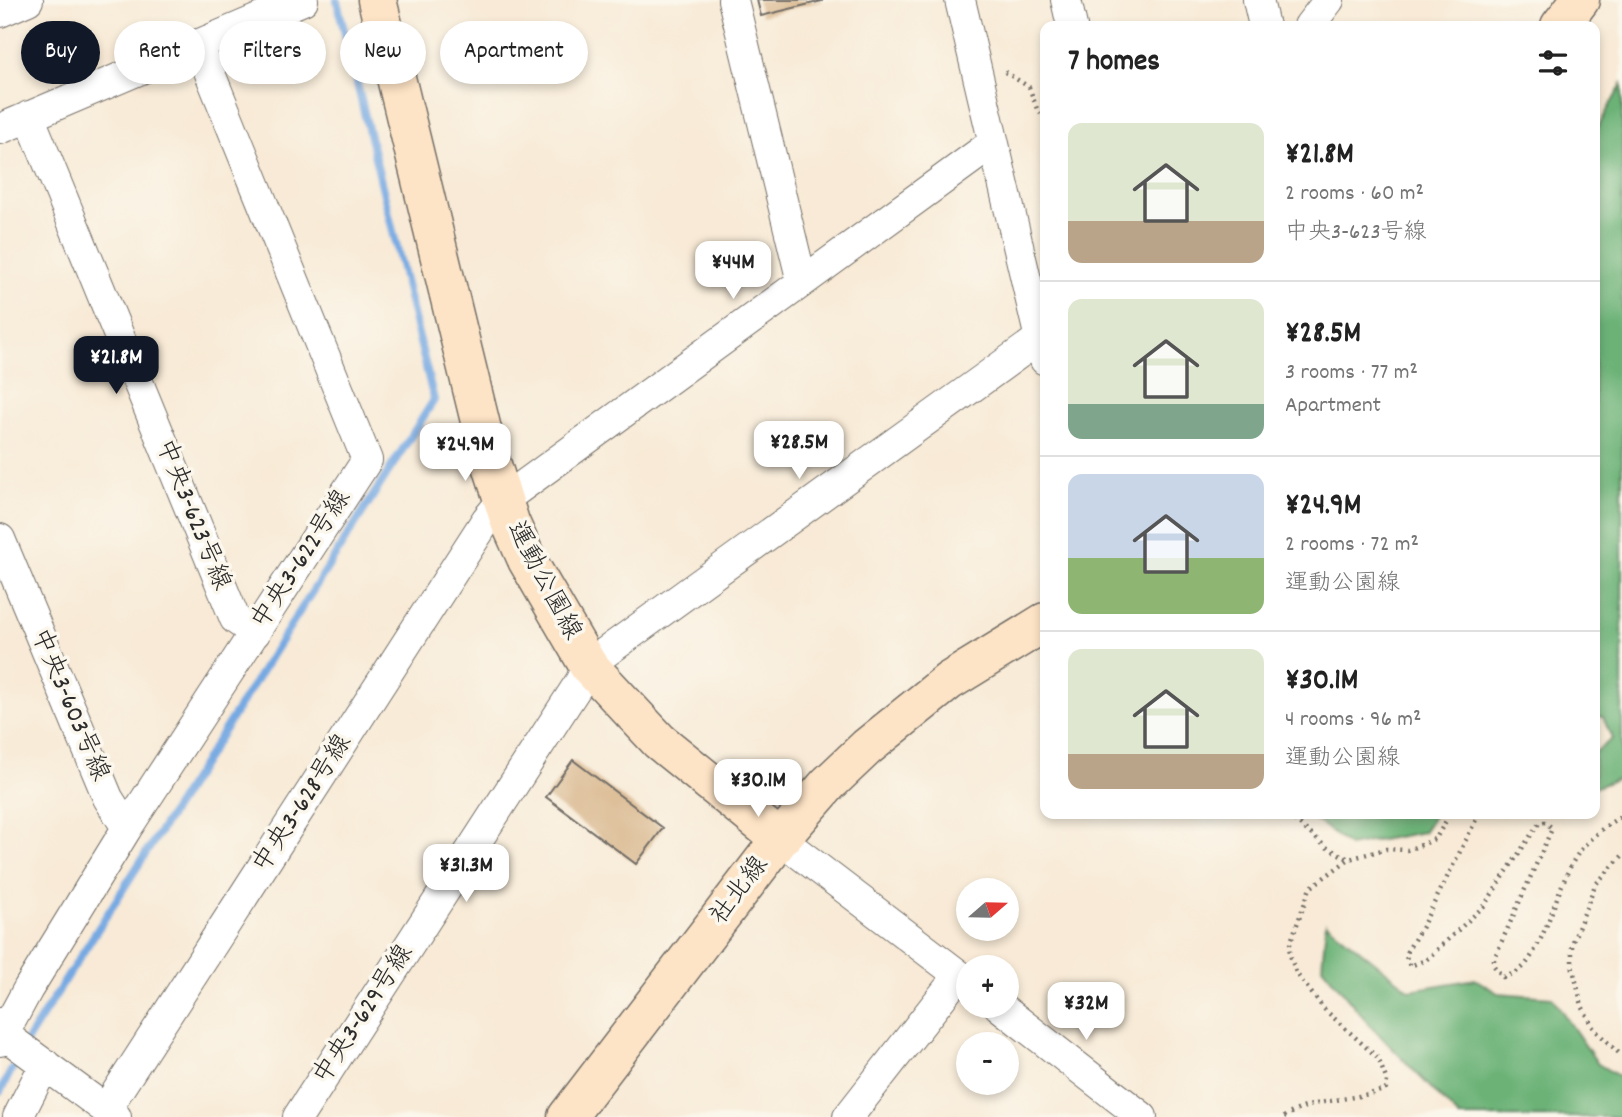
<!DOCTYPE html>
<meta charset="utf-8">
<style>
:root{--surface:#fff;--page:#f2f2f2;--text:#222;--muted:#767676;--line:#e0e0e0;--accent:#111827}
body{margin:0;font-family:Dekko,"Klee One",sans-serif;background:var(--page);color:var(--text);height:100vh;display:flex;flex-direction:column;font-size:26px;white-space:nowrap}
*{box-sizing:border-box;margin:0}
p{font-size:23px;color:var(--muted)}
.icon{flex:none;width:38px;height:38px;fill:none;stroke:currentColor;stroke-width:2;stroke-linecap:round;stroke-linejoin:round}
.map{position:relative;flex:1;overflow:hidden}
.sheet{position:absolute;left:1040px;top:21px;width:560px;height:798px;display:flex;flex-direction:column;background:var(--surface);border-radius:14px;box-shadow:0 4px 10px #0003}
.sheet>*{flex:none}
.banner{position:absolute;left:21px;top:21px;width:665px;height:63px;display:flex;gap:14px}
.needle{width:46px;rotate:70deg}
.controls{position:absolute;left:956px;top:878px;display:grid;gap:14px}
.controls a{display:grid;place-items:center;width:63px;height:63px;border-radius:50%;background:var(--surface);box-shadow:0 4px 10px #0003;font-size:35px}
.price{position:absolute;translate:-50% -60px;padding:0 16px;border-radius:14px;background:#fff;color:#222;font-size:23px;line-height:46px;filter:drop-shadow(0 2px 4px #0008)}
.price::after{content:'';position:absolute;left:50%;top:42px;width:21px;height:16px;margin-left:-10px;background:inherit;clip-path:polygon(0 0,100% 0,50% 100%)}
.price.active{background:var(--accent);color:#fff}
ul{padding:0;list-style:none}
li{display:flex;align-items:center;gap:21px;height:175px;padding:0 28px}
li+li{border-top:2px solid var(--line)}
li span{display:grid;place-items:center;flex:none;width:196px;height:140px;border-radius:14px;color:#555}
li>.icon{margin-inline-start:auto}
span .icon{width:84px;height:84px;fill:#fffc;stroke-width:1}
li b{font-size:30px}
h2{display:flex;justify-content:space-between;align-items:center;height:84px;padding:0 28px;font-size:30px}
.pill{padding:0 24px;border-radius:32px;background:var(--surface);box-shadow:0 4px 10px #0003;font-size:24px;line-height:63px}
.pill.active{background:var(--accent);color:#fff}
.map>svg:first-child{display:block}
</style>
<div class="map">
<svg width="1622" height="1117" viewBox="0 0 1622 1117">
<rect width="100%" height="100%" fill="#fbf7ec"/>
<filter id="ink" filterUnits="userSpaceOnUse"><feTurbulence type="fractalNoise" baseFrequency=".0143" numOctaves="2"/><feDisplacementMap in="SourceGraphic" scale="14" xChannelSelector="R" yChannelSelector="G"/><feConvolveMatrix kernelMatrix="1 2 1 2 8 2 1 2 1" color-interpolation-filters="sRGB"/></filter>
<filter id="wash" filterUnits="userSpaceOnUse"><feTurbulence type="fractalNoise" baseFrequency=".00686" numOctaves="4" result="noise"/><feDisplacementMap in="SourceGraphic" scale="28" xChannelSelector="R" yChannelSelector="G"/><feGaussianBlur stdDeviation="1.57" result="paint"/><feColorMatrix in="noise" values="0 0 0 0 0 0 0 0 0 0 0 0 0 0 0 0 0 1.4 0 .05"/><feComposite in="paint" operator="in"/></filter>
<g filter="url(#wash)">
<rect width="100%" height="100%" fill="#f8ead6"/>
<path fill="#6cb277" stroke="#4c6e51" stroke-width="2" d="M1622,84V777L1594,788V753L1612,739L1603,717L1594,716V134Z
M1308,814H1435L1423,832L1349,846Z
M1326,923L1410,990L1475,979L1498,993L1552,997L1598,1064L1622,1078V1117H1459L1369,1024L1322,967Z"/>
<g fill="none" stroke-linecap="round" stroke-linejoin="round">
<path stroke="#76a9e2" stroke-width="8" d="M26,1042L434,400L337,1
M0,1092L20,1054"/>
</g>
<g id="blocks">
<path fill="#d7b387" d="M757,0H822V1L761,16Z
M573,760L663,828L636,864L546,797Z"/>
</g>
</g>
<g filter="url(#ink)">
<use href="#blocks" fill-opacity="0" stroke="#736e67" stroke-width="2"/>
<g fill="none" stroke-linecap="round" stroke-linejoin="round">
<g stroke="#736e67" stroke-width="32">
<path id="street" d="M733,0L802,282
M960,0L1045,360
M1066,0L1072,26
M1258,0L1264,26
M0,12L28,0
M1309,26L1329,0
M29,116L235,619L255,633
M0,129L303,0
M0,539L108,798L127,828
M780,839L968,982
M999,1006L1142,1117
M0,1023L4,1033L14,1042L116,1117
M0,1041L28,989L127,828L367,460L198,44
M106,1109L487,519L502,501L993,143
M18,1117L45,1064
M298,1117L580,682L588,665L1040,338
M848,1117L959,975"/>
</g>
<g stroke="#736e67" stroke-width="41">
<path id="secondary" d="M377,0L486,446L510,522L527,560L588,665L659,741L780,839
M1560,26L1580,0
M567,1117L780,839L828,784L867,747L949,681L1045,622"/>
</g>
<path stroke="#736e67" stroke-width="4.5" stroke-dasharray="2 5" stroke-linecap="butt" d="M1005,72L1029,87L1037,109L1045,119
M1594,728V734
M1282,814L1292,818L1326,847L1349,859L1386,849L1407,850L1424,844L1436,838L1450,814
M1479,814L1423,925L1406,953L1407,961L1410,966L1426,960L1484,906L1539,823L1545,822L1551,827V831L1494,959V966L1503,977C1512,975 1520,971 1526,964C1548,935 1556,891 1574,860C1585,841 1604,826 1622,816
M1622,856L1595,885L1572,944V965L1582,1006L1594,1029L1622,1056
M1284,1117C1313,1098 1353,1101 1386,1089L1387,1081L1378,1058L1324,1009L1296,973L1291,958L1289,947L1310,888L1349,859"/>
<use href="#street" stroke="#fff" stroke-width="30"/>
<use href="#secondary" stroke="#fee4c6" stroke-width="38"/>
</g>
</g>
<g text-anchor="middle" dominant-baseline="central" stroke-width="7" stroke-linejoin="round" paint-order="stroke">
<g font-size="26" fill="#2b2b2b" stroke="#fbf7ec">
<text transform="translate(192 515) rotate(68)">中央3-623号線</text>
<text transform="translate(302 560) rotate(-57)">中央3-622号線</text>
<text transform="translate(543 581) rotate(62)">運動公園線</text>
<text transform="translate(69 705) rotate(67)">中央3-603号線</text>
<text transform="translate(303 804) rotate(-57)">中央3-628号線</text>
<text transform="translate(740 891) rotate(-53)">社北線</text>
<text transform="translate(364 1015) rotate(-57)">中央3-629号線</text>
</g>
</g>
</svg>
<div class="controls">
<a><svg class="needle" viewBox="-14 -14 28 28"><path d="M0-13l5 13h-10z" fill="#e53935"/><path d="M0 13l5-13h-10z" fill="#767676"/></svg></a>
<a>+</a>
<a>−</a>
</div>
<b class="price" style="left:733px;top:301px">¥44M</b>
<b class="price active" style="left:116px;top:396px">¥21.8M</b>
<b class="price" style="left:799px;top:481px">¥28.5M</b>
<b class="price" style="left:465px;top:483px">¥24.9M</b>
<b class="price" style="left:758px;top:819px">¥30.1M</b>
<b class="price" style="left:466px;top:904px">¥31.3M</b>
<b class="price" style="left:1086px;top:1042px">¥32M</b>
<div class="banner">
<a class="pill active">Buy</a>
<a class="pill">Rent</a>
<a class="pill">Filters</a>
<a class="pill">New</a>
<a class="pill">Apartment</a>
</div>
<section class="sheet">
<h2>7 homes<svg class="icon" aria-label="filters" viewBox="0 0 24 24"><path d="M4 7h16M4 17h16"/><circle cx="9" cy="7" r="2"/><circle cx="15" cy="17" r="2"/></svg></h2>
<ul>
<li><span style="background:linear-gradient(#dfe7d0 70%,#b9a48a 0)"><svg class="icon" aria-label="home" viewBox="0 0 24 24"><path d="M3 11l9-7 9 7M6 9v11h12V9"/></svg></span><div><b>¥21.8M</b><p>2 rooms · 60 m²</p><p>中央3-623号線</p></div></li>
<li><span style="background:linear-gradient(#dfe7d0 75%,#7fa58c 0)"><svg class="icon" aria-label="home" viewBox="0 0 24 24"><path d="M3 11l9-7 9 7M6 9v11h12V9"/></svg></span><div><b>¥28.5M</b><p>3 rooms · 77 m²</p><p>Apartment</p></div></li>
<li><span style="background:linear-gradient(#c9d6e8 60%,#8fb573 0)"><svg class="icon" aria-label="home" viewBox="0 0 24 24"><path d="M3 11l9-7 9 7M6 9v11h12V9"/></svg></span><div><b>¥24.9M</b><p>2 rooms · 72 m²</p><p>運動公園線</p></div></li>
<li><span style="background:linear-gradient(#dfe7d0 75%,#b9a48a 0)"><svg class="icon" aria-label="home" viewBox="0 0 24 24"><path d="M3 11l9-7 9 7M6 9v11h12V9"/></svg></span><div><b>¥30.1M</b><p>4 rooms · 96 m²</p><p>運動公園線</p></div></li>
</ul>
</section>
</div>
